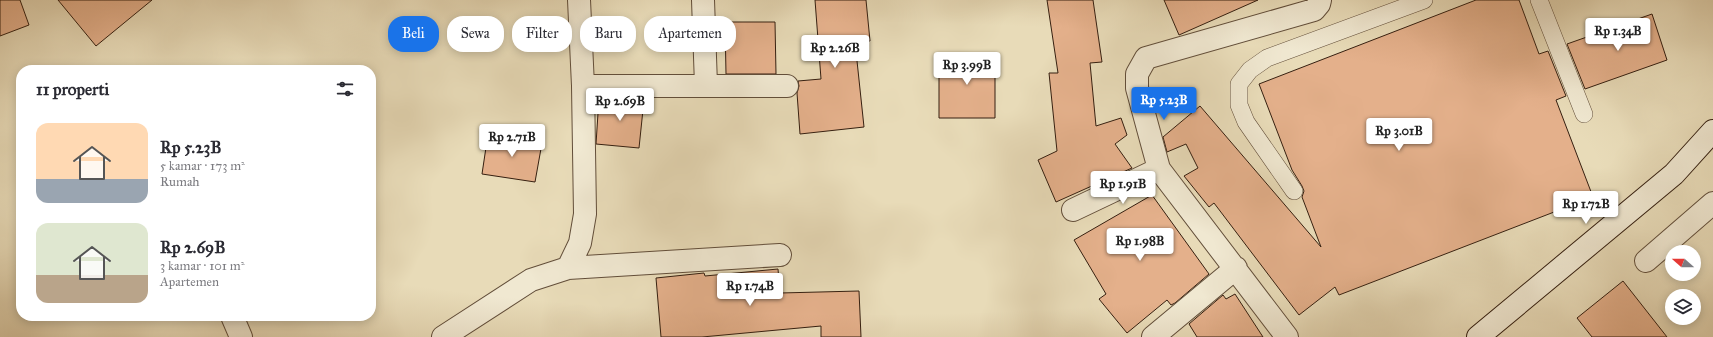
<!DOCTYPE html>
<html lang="id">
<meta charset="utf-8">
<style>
:root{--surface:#fff;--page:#f7f7f7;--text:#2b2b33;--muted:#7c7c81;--accent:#1a73e8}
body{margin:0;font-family:"IM FELL Great Primer",serif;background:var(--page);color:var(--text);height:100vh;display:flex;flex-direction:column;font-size:15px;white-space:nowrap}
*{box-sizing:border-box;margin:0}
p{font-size:13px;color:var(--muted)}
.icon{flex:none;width:22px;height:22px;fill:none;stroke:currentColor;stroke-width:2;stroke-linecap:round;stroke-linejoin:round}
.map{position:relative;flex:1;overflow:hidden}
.side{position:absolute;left:16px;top:65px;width:360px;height:256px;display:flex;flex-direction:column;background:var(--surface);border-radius:16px;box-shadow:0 2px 10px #0003}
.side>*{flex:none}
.guide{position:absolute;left:388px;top:16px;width:380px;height:36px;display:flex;gap:8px}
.needle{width:26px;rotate:291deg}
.fabs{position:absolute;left:1665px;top:245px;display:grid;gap:8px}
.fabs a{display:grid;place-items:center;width:36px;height:36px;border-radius:50%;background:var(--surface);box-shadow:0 2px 10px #0003;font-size:20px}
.price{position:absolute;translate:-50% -34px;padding:0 9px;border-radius:4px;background:#fff;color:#222;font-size:13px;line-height:26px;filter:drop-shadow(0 1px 2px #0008)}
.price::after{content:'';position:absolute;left:50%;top:24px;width:12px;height:9px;margin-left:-6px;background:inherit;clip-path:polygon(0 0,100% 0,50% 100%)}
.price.active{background:var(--accent);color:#fff}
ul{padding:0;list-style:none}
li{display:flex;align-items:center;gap:12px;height:100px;padding:0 20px}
li span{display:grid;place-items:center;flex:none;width:112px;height:80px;border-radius:12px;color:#555}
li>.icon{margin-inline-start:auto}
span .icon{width:48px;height:48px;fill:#fffc;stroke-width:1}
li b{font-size:17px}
h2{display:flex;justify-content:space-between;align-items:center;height:48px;padding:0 20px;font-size:17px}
.tag{padding:0 14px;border-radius:16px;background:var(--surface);box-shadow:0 2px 10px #0003;font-size:14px;line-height:36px}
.tag.active{background:var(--accent);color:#fff}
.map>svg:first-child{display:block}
</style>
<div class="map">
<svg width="1713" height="337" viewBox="0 0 1713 337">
<rect width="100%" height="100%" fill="#e8dbb8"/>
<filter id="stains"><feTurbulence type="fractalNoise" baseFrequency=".005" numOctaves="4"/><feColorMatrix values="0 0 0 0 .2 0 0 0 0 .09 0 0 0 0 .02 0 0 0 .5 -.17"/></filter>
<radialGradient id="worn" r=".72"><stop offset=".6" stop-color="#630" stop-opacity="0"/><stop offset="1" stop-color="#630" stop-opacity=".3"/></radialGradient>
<path fill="#e4b08b" stroke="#351f10" d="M0,0H20L29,25L0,36Z
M58,0H152L96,46Z
M815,0H866L870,41L855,42L864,127L800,134L797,93L799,86L798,81L821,79Z
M1047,0H1093L1102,62L1090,63L1096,126L1121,118L1127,135L1115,144L1132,168L1056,202L1038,160L1057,151L1049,73H1058Z
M1164,0H1258L1179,35Z
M1476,0H1519L1539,54L1548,51L1566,96L1556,100L1593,197L1339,295L1335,287L1299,315L1214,203L1209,207L1184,176L1198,168L1186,144L1167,152L1163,137L1200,106L1321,247L1302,197L1304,191L1302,186L1292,170L1259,84Z
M1652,14L1667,60L1585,89L1567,44Z
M725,22H775L776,74H726Z
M939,53H995V118H939Z
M599,98L644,100L639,148L596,144Z
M488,134L542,143L535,182L482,174Z
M1152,195L1209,274L1175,303L1171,305L1167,300L1127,333L1099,299L1106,294L1074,240Z
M778,269L780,293L859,291L861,337H821V326L702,337H661L656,278L704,273L705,276Z
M1623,281L1667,337H1592L1577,318Z
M1235,294L1263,337H1197L1189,324L1223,295L1226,299Z"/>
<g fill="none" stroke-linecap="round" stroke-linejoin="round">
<g stroke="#624e3a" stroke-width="18">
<path id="lane" d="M1539,0L1584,114
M1294,191L1246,122L1239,105V84L1250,70L1267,58L1424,0"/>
</g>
<g stroke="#624e3a" stroke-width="24">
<path id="street" d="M703,0L706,85
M583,86H787
M1073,210L1159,169
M1646,261L1713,203
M568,268L780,255
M232,316L241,337
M443,337L531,280L568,268L580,243L585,214L583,86L579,0
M1153,337L1236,268
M1287,337L1159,169L1137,88V74L1146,58L1314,10L1319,4L1320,0"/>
</g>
<g stroke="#351f10" stroke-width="24">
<path id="secondary" d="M1478,337L1674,174L1713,131"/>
</g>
<use href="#lane" stroke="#f0e8d1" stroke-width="17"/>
<use href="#street" stroke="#f0e8d1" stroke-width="22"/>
<use href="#secondary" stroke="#f0e8d1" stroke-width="22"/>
</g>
<rect width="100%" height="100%" filter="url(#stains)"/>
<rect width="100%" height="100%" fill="url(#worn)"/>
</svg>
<div class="fabs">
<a><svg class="needle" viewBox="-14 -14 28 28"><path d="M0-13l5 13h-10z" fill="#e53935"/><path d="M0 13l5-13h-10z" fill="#7c7c81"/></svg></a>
<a><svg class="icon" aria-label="layers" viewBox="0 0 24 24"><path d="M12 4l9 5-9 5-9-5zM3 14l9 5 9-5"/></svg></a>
</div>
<b class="price" style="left:1618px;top:52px">Rp 1.34B</b>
<b class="price" style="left:835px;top:69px">Rp 2.26B</b>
<b class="price" style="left:967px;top:86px">Rp 3.99B</b>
<b class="price active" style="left:1164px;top:121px">Rp 5.23B</b>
<b class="price" style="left:620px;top:122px">Rp 2.69B</b>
<b class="price" style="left:1399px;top:152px">Rp 3.01B</b>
<b class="price" style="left:512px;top:158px">Rp 2.71B</b>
<b class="price" style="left:1123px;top:205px">Rp 1.91B</b>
<b class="price" style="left:1586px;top:225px">Rp 1.72B</b>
<b class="price" style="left:1140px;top:262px">Rp 1.98B</b>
<b class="price" style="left:750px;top:307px">Rp 1.74B</b>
<div class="guide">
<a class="tag active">Beli</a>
<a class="tag">Sewa</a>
<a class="tag">Filter</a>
<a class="tag">Baru</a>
<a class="tag">Apartemen</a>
</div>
<section class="side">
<h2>11 properti<svg class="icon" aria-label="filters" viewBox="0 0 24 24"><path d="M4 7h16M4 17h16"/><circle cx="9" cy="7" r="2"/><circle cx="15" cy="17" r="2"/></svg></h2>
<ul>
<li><span style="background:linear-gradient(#ffd9b3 70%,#9aa5b1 0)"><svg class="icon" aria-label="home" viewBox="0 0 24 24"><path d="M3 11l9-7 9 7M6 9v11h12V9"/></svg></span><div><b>Rp 5.23B</b><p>5 kamar · 173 m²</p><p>Rumah</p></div></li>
<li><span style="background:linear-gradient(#dfe7d0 65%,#b9a48a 0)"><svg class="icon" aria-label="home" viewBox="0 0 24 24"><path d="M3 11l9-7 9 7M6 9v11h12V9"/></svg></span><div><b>Rp 2.69B</b><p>3 kamar · 101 m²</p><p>Apartemen</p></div></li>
</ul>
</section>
</div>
